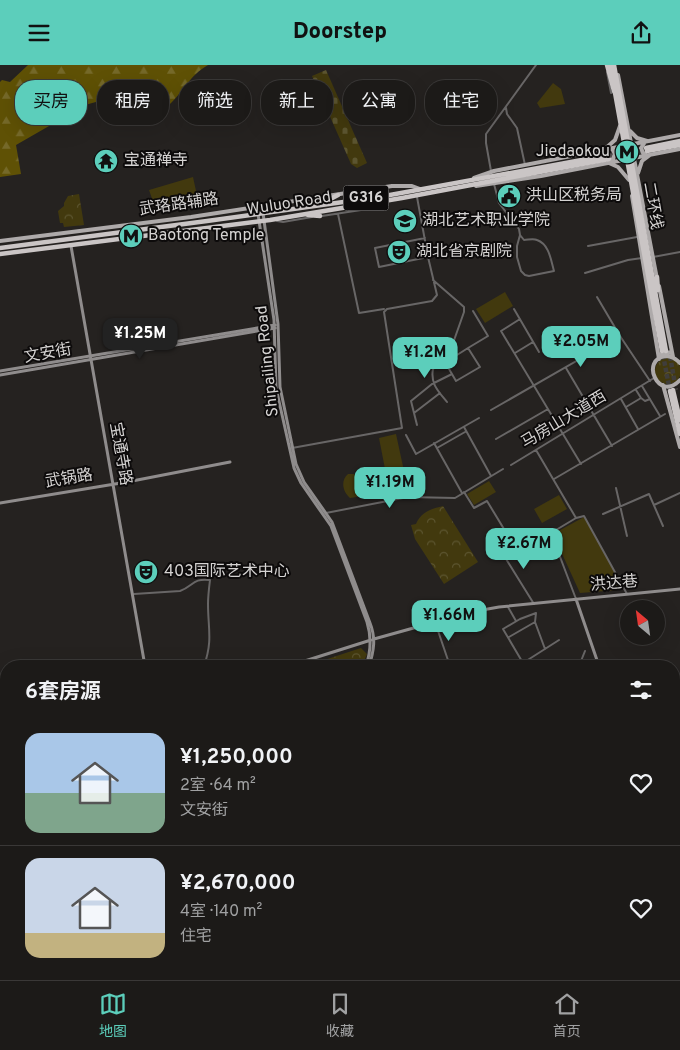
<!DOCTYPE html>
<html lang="zh">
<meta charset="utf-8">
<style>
:root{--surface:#1c1a18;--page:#292725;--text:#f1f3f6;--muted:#a0a1a2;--line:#3a3837;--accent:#5ccebb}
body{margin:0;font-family:Overpass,"Noto Sans SC",sans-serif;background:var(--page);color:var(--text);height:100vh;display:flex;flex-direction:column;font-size:19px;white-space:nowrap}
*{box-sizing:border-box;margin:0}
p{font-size:16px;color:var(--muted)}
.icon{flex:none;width:28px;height:28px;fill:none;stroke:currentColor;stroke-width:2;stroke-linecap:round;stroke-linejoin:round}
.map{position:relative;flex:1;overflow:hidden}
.side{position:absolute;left:0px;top:595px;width:680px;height:320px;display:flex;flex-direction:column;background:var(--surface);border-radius:20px 20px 0 0;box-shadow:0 5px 20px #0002,0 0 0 1px var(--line)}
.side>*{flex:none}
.banner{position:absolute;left:15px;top:15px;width:650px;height:45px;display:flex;gap:10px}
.needle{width:32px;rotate:331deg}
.buttons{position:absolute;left:620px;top:535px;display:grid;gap:10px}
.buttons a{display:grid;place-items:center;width:45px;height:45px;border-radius:50%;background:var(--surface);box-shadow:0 5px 20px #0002,0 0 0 1px var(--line);font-size:25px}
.price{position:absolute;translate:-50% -42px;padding:0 11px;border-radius:10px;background:var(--accent);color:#111;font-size:16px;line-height:32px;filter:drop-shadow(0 1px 2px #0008)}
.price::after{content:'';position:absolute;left:50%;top:30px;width:15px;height:11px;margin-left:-8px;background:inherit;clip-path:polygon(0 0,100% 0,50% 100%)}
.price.current{background:#222;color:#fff}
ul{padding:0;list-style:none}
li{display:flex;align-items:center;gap:15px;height:125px;padding:0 25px}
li+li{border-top:1px solid var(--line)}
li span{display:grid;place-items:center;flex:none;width:140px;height:100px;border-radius:15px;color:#555}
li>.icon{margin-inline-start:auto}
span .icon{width:60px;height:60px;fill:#fffc;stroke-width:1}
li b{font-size:21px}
h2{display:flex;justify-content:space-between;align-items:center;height:60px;padding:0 25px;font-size:21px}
.tag{padding:0 18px;border-radius:20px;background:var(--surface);box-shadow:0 5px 20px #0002,0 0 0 1px var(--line);font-size:18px;line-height:45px}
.tag.current{background:var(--accent);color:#111}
header{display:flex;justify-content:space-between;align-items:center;height:65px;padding:0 25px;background:var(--accent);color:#111;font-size:22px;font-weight:800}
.menu{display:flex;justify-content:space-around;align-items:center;height:70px;border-top:1px solid var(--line);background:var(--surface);font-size:14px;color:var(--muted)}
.menu a{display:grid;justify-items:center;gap:2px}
.menu .current{color:var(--accent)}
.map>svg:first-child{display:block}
</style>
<header><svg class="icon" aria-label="menu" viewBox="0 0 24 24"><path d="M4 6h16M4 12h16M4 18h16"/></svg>Doorstep<svg class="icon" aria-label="share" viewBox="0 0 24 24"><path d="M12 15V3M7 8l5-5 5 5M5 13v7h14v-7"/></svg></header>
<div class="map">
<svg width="680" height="915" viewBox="0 0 680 915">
<defs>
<pattern id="forest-firs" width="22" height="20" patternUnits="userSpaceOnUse" patternTransform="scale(1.25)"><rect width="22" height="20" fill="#5f5105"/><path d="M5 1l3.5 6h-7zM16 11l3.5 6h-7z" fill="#756929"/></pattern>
<pattern id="cemetery-stones" width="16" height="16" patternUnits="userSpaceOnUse" patternTransform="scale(1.25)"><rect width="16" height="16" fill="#42390e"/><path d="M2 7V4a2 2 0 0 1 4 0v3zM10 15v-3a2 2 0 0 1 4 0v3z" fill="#5c5530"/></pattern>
<pattern id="park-crowns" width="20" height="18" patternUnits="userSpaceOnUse" patternTransform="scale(1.25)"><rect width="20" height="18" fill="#42390e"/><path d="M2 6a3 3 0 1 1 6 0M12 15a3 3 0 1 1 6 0" fill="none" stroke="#5c5530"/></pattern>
</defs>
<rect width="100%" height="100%" fill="#252220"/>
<path fill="#42390e" d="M553,18L561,24L565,39L540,43L537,38Z
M193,112L198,135L155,142L149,125Z
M505,227L513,241L485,258L476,244Z
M396,369L404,406L386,409L379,373Z
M348,409H354L358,413L361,427L357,432L350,433C343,427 340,416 348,409Z
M489,416L496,427L474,440L467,429Z
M559,430L567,444L542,458L534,444Z
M584,452L623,522L622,523L618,525L580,528L553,469Z"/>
<path fill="url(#forest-firs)" d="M28,0H208C188,12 185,25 169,40C162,47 150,45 140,53L151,27L147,19L134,20L117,29L115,26C110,29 106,27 101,30L103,35L85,40L75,46L76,49L56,57L16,80L21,109L0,112V17L2,15L10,17Z"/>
<path fill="url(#cemetery-stones)" d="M326,5L367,98L357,103L351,99L312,11Z"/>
<path fill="url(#park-crowns)" d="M79,129L84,160L64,162L63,158H60L58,146L64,141V138L68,131Z
M655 306a13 13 0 1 1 26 0a13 13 0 1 1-26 0Z
M443,441L478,497L444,519L415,474L411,460L416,459C421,447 431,444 443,441Z
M361,583L367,589L362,601H306Z"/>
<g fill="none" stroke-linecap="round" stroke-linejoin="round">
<path stroke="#3f3d3b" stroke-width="2" stroke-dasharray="2 1" stroke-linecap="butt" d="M458,915L460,909"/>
<path stroke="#3f3d3b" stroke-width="4.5" stroke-dasharray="4.5 2" stroke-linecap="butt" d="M609,90L645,83
M611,93L645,86
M669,285L676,325
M663,290L670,326"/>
<path stroke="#686666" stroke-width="2" d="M607,7L611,28L613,27
M506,43L507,49L517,63L525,100
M491,106L486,78V69L536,0
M494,119L499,138L519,164L520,170L517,181V192L521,206L525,210L529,211L554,206C551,195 549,179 537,175C533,173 528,175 524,175L520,170
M338,149L359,248L384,244
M322,151L374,143L385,137
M277,156L283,157L312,152
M425,173L375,183L379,202L428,192
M588,181L637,172
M653,192L680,187
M585,208L628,195L642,193
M433,215L464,242V247L452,281L457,290L468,283L480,302L456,316L445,297
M597,232L620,271L650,316
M514,244L539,287
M520,254L501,266L581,399
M468,283L488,271L473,246
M515,288L533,277
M566,303L612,381
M642,321L660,351
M641,333L645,336L650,334
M621,334L638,364
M447,337C439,327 430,319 433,304L457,290
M626,342L641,333L636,325
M491,345L620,271
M414,348L440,328
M417,360L411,336L432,319L452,309
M464,362L491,411
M406,370L416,389L479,353
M496,374L548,344
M434,378L462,428
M292,383L402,363L384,247L387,244L432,236L437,230L428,192L417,132
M437,383L465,367
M536,385L576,453
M511,400L654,313
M554,414L665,349
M616,423L627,471
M464,427L474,443L487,436L510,474L498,481L534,539
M654,440L680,428
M326,448L408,432L455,433L503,404
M603,449L649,429L663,461
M134,529L180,526C194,521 192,513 210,515C209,523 208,531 208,539C208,564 213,575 204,601
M576,534L551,468L576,453L584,451L627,529
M508,542L516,556
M435,557L450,601
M509,572L535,557
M545,584L535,557L536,548L520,554L503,564L523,598L559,575
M579,601L585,586
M674,685L680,683
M0,772L6,765
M322,915C351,909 385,907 414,915
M428,915L431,909
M440,915L444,909"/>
<path stroke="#8f8c8c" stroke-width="3" d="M263,148L278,259L280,322L296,399L304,417L332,457L370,558C376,573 374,586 369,601
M258,149L274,255L276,323L294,403L301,418L331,461L367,557C372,573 371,586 366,601
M71,181L145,601
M0,306L275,260
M0,310L275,263
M0,438L127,417L230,397
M576,534L599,601
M374,574L471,547L499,542L680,524
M289,601L371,575
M0,685L6,684
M674,814L680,831
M577,909L579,915
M580,909L582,915
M246,915L250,909
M249,915L254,909
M495,915L496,909"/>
<path stroke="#aeaaaa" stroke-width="4" d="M618,10L657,214
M630,66L637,73L647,76
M645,77L641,83L643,88L646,90
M606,83L615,75L620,61
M611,84L613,85L615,89L612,96
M609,98L618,102L629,115
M638,108L642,96L650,90
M474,113L494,106L680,70
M476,121L541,111L680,84
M632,131L659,294
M0,176L191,152L392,121H412L420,124
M659,221L673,292
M659,290L672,287
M680,298C676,294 672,291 666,291C639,294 659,338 680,315
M663,320L680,382
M674,833L680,831
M0,842L6,841
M674,845L680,843
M674,849L680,847
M0,854L6,853"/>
<path stroke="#cac5c5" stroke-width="4.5" d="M607,0L614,26
M646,83L680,76
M647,86L680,80
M321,139L338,130
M308,150L320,151
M640,166L662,286
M644,166L666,286
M0,183L207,156L379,132L609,90
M0,189L270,155L402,133L609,94
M657,212L658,225
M673,325L680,355
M670,326L680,369
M674,837L680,835
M0,840L6,839
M674,842L680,840
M0,846L6,845
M0,851L6,850"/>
<path stroke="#cac5c5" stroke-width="4.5" d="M610,0L640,166
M614,0L644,166"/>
</g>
<defs>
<g id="metro-disc" transform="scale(1.25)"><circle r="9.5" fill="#5ccebb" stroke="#0d0b0b"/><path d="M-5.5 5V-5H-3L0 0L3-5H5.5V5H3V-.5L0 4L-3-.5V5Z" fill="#111"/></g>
<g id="temple-disc" transform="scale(1.25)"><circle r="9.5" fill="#5ccebb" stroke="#0d0b0b"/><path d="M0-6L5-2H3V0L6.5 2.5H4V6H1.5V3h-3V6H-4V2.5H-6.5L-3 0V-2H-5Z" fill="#111"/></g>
<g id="civic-disc" transform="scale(1.25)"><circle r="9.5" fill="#5ccebb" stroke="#0d0b0b"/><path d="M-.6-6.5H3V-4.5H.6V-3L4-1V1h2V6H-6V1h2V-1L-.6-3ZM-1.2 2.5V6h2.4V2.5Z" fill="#111"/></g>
<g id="university-disc" transform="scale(1.25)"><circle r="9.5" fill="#5ccebb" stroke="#0d0b0b"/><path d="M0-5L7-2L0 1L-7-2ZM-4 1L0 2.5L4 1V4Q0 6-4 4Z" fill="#111"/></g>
<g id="theatre-disc" transform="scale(1.25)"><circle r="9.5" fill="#5ccebb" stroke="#0d0b0b"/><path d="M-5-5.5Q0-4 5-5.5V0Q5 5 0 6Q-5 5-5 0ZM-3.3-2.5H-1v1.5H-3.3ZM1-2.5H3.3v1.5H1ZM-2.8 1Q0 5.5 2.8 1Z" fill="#111"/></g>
</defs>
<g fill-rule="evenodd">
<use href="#metro-disc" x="627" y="87"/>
<use href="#temple-disc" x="106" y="96"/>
<use href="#civic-disc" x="509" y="131"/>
<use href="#university-disc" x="405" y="156"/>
<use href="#metro-disc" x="131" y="171"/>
<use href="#theatre-disc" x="399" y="187"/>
<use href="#theatre-disc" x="146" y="507"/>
</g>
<g text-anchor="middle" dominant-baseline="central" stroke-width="4" stroke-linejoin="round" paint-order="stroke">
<rect fill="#0d0b0b" stroke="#999796" stroke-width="1" x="343.5" y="120.5" width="45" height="25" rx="4"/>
<g font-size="15" font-weight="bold" fill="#d5d3d2">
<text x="366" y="133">G316</text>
</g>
<g font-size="16" fill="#d5d3d2" stroke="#0d0b0b" text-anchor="start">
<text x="610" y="87" text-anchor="end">Jiedaokou</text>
<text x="124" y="96">宝通禅寺</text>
<text x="526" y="131">洪山区税务局</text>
<text x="422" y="156">湖北艺术职业学院</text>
<text x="148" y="171">Baotong Temple</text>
<text x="416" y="187">湖北省京剧院</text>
<text x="164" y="507">403国际艺术中心</text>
</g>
<g font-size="16" fill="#d5d3d2" stroke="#0d0b0b">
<text transform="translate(289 139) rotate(-9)">Wuluo Road</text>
<text transform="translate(179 140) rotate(-8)">武珞路辅路</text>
<text transform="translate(652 141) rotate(80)">二环线</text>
<text transform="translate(48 289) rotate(-10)">文安街</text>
<text transform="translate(268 296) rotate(-96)">Shipailing Road</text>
<text transform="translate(564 355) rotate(-31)">马房山大道西</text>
<text transform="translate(120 389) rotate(80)">宝通寺路</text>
<text transform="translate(69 414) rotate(-9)">武锅路</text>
<text transform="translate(614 519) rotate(-5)">洪达巷</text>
</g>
</g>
</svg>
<div class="buttons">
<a><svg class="needle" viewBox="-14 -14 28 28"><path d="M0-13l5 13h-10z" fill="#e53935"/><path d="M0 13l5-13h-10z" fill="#a0a1a2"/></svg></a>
</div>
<b class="price current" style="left:140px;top:295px">¥1.25M</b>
<b class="price" style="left:581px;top:303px">¥2.05M</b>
<b class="price" style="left:425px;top:314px">¥1.2M</b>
<b class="price" style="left:390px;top:444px">¥1.19M</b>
<b class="price" style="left:524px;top:505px">¥2.67M</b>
<b class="price" style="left:449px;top:577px">¥1.66M</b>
<div class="banner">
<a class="tag current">买房</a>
<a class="tag">租房</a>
<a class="tag">筛选</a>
<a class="tag">新上</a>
<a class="tag">公寓</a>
<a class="tag">住宅</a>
</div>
<section class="side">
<h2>6套房源<svg class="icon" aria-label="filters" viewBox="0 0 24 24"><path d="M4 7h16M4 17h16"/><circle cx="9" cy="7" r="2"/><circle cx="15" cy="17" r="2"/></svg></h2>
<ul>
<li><span style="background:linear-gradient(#a9c7e8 60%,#7fa58c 0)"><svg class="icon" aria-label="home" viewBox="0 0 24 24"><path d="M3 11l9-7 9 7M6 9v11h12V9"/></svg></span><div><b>¥1,250,000</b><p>2室 · 64 m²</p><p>文安街</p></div><svg class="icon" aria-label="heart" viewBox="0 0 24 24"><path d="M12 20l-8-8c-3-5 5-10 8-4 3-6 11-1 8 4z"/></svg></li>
<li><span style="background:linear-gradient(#c9d6e8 75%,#c2b280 0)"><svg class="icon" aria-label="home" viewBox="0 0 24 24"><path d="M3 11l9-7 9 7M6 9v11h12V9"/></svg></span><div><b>¥2,670,000</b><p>4室 · 140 m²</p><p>住宅</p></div><svg class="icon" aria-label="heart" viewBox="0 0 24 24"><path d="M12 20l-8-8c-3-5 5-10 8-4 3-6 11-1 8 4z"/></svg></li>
</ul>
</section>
</div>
<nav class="menu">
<a class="current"><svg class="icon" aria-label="map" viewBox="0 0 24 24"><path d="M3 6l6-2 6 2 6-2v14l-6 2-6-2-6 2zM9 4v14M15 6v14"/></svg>地图</a>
<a><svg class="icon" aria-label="saved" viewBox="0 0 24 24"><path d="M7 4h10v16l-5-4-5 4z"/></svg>收藏</a>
<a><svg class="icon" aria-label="home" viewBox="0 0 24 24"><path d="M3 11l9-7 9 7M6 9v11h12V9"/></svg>首页</a>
</nav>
